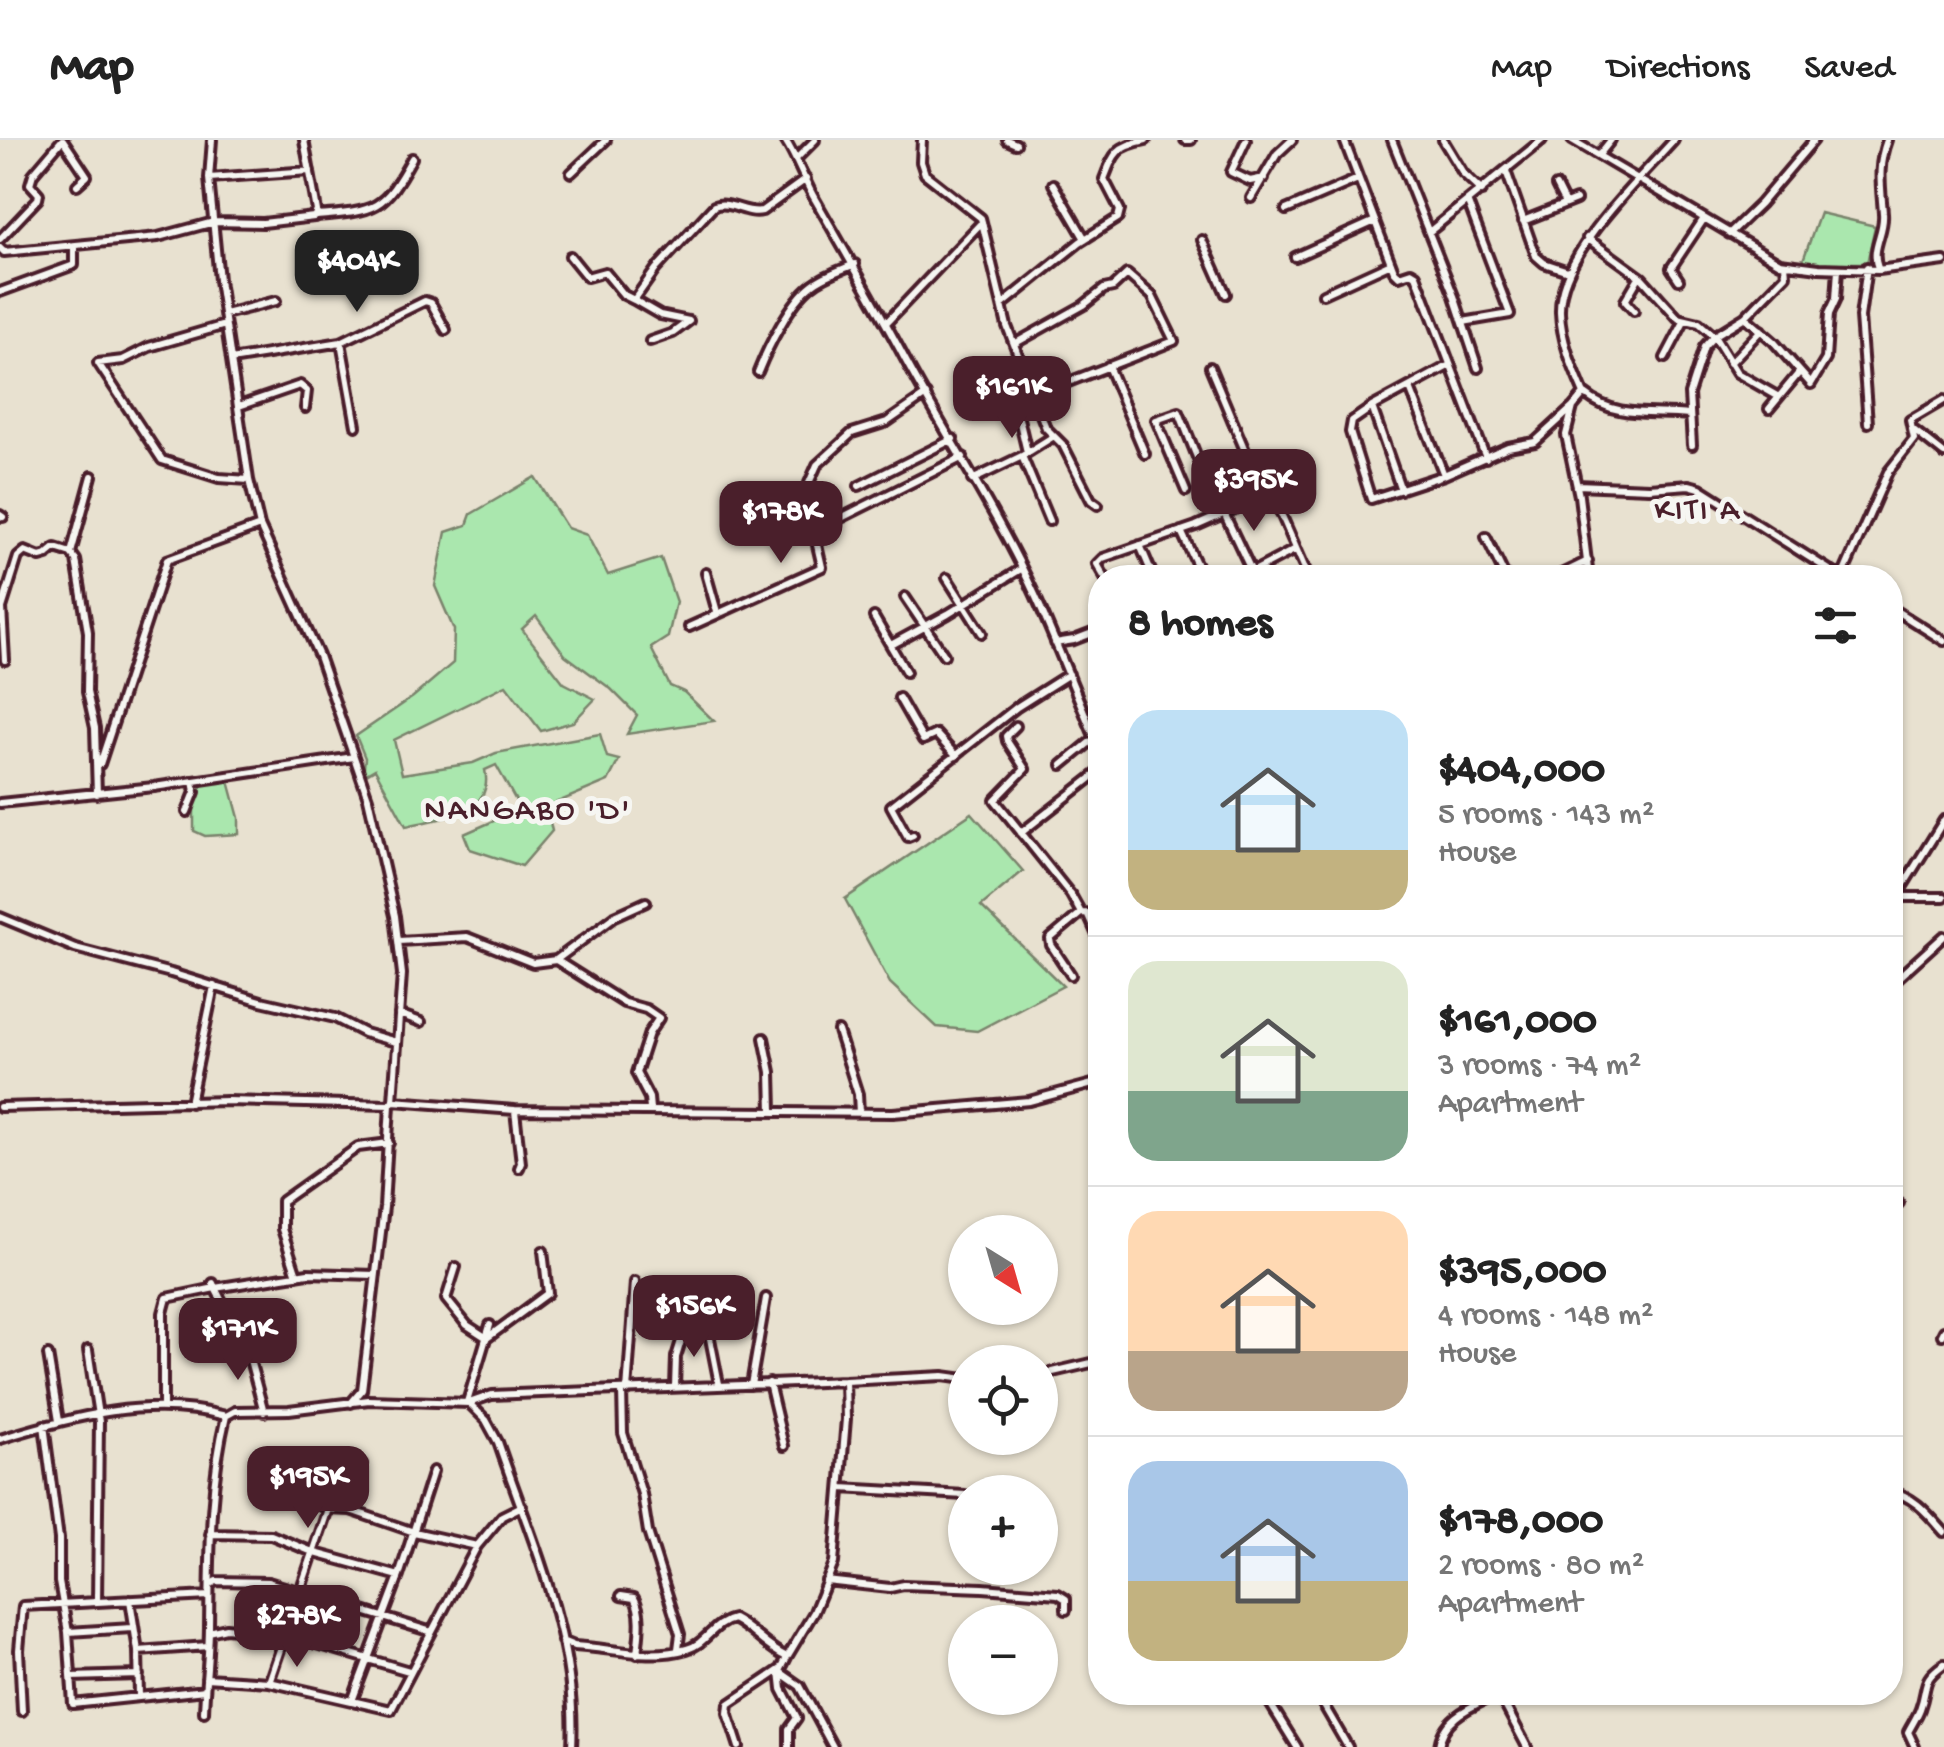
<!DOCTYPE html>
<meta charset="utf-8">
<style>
:root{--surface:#fff;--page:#f2f2f2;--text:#222;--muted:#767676;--line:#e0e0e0;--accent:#4a1f2b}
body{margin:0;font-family:"Gochi Hand",sans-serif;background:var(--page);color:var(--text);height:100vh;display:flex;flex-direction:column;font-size:38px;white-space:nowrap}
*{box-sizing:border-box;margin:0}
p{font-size:32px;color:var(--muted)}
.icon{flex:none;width:55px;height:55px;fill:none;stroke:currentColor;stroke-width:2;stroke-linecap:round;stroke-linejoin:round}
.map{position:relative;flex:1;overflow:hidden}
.side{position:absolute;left:1088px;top:425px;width:815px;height:1140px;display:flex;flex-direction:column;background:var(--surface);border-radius:40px;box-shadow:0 2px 8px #0004}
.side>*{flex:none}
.needle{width:65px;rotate:143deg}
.controls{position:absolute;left:948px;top:1075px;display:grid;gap:20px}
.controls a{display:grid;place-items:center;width:110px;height:110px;border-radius:50%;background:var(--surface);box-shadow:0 2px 8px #0004;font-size:50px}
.price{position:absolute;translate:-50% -85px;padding:0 22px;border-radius:20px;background:var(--accent);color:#fff;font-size:32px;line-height:65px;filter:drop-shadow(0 2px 5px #0008)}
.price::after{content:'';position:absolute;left:50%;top:60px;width:30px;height:22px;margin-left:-15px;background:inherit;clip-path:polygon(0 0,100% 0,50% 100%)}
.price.active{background:#222;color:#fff}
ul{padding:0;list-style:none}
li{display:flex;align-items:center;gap:30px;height:250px;padding:0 40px}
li+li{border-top:2px solid var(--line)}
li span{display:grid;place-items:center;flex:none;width:280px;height:200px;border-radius:30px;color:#555}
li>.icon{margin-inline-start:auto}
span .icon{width:120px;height:120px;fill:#fffc;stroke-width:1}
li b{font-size:42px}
h2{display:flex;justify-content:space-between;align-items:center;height:120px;padding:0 40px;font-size:42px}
header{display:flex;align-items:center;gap:60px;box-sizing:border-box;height:140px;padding:0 50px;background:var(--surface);border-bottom:2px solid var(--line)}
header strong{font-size:48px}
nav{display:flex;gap:55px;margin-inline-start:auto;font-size:35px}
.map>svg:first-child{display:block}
</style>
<header>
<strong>Map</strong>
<nav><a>Map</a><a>Directions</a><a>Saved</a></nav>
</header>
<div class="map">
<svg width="1944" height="1607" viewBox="0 0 1944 1607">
<rect width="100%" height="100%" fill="#e8e1d0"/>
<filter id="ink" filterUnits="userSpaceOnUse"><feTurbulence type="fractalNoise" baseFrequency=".01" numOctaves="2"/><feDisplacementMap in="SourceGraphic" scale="20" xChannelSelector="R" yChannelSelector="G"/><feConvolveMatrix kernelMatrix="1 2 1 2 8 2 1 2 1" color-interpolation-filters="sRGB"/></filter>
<g filter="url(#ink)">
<path fill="#aae7ae" stroke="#7a836c" stroke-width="2.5" d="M1820,73L1875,86L1867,123H1802Z
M535,337L567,388L587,395L608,435L661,418L676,462L668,497L651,508L670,546L684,552L714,581L627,594L637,575L611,549L565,515L536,476L522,489L564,543L595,559L573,582L541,591L506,545L394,600L402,634L473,623L496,613L600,594L607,617L619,620L608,641L546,667L552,691L522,726L470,709L464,694L514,672L516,661L496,625L485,630C495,676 438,678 406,686L375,629L363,636L365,618L356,596L413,557L453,523L454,490L435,446L446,392L467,385L471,374Z
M229,641L239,678V694L205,696L194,691V661L203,644Z
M972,673L1023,731L981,766L1063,846L977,891L937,887L890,843L845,759Z"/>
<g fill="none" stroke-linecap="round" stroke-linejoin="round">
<g stroke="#4a1f2b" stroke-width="14">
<path id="minor" d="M63,0L87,36L77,45
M212,0L209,38L219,140L249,340L260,386L319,516L354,617L368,658L395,776L402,834L393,961
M785,0C798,20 804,41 816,61C847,115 877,166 906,221C948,299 998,374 1035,455C1058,506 1078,559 1100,610
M922,0L921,22L925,34L981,78L1007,186L1046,288L1054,296L1022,316L972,340
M1007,0L1016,4
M1185,0H1191
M1246,0L1231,32L1250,41L1264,38
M1344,0L1394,131L1399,136L1411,132L1416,135L1486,318
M1392,0L1454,156L1478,228
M1443,0L1463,33L1482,51
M1572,0L1780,123L1819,128L1878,130L1944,121
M1599,15L1611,0
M797,18L815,0
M1506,31L1536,116L1544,123L1568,131
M571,33L606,0
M209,38L310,31
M1053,44L1085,99
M1556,46L1565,64
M1251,58L1277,14L1292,0
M1286,70L1358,39
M317,76C376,71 383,71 412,18
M1523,81L1576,60
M1429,92L1542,0
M1729,94L1760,64L1814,0
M1587,98L1642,138L1678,178L1699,183L1714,196L1737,233L1779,257
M0,99L38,59L39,54L30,44L33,34L62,0
M1202,100L1226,154
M0,108L4,112L158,97L214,82L263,83L314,77L317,71L304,0
M570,116L587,137L605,132L624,155L634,160
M1295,117L1375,81
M1867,127L1860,177L1868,283
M1878,128C1870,108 1885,93 1883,73C1881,46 1877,27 1887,0
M1679,140L1671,128L1703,80
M0,152L74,125V106
M1323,154L1391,123
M1002,165L1080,102L1118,78L1120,70L1104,39C1114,13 1116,6 1146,0
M1634,171L1625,161L1639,137
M225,174L276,161
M1745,177L1774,202L1811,244L1826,219L1829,174L1836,159L1838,129
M887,182L982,82
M1463,182L1510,174L1468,63
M225,185L149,207L123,220L98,223L162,320L219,338L249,340
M650,201L673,193L689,181L660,175L634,160L656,129L714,66C730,60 746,75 762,71L806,39
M341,202L356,286
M1014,204L1084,165L1104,149L1113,147L1127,134L1152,156L1174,201L1035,255
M1665,218L1685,180
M231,220L341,202L425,161L431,163L446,190
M1730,223L1761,190
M1450,225L1372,267L1352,281L1350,292L1371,359L1444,335L1508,307L1535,302L1572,268
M1108,226L1145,314
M1210,227L1264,356L1270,355L1275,360L1309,438
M758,232C768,207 790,162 812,145C824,135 841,130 855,124
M1011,245L1027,312
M1410,248L1444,335
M1585,254C1616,279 1651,271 1689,275
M239,266L300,245L307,251L305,268
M1372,267L1401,350
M1769,269L1798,234
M1915,291L1944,314
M1054,296L1063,305L1091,360L1098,365
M1692,305L1689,254L1704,207L1714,196L1745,177L1786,135L1785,125
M1022,316L1049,381
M92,336L71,413L76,420L88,492L87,552L95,588L97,654
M1577,345L1649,348L1689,345L1700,348L1842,438
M859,346L953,299
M1186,351L1156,280L1179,272L1220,375
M1224,373L1251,430
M0,375L3,377
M814,386L843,377L963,317
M1181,391L1203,438
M1486,397L1506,438
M1140,405L1154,438
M49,413L55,408L71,413
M706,433L717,472
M1842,437L1888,332L1914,299L1910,280L1944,260
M947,438L982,493
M1105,438L1097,424L1103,418L1196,386L1264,356
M1241,438L1296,409
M1553,438L1588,421
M1589,438L1579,356L1566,295L1573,267L1584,254C1573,228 1561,201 1560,172C1558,114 1637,42 1674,0
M905,457L944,515
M1890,467L1944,501
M874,477L906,532
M689,487L822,427L812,383L814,368L809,343L817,325L852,293L887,282L926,255
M1055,503L1074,500L1100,490
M891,505L948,474L1021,429
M5,520L2,468L18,417L25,411L40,417L47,415
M899,558L923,600L936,594L956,616
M1090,585L1100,584
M1016,586L1006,596L1007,601L1025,629L995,660L1071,755L1081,773
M100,624L167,420L260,386
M1062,625L1095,598
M0,663L154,647L354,617
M187,672L195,652L193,641
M1021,693L1100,631
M913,695L908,697L891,666L1017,567L1069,534
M1890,757H1944
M1896,757L1944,680
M1088,775L1100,802
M0,777L75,808L171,833L261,861L335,878L364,893L396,902
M399,801L467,797L533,823L556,820L624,863L646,869L659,878L649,893L636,933L649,958L650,969
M556,820L615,776L646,762
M1071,835L1051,805L1050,799L1081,773L1100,774
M1890,845L1944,796
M399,874L421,882
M838,891L858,954L859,973
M764,898L771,932L772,971
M190,963L214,846
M0,967L227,961L390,965L393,961L515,970L893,973L1029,961L1100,942
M515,971L521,1023L519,1028
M1890,1062L1899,1063
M456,1127L446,1159L467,1185L487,1198L548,1153L543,1111
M297,1135L282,1089V1061L358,1007L389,1003
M213,1143L215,1148L308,1133L375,1135
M703,1163L719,1244
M1942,1195L1944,1191
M246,1205L264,1272
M88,1210L99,1282L97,1462
M48,1215L59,1281
M1040,1235L1100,1221
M845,1241L943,1236L965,1239
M769,1243L784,1306
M751,1245L766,1158
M675,1247L676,1217L685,1188
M622,1251L623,1293L642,1354L648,1392L680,1494L678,1509
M627,1251L635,1142
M467,1262L490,1185
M351,1263L362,1250L384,1067L390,965
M469,1263L492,1255L845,1241L846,1279L834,1423L814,1472L787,1517C766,1508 753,1489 733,1479C713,1483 706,1504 687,1509C649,1520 612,1508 574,1506L562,1501
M163,1268V1173L167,1158L215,1148L228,1173
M44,1285L59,1399V1442L68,1492L73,1564L205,1550
M0,1299C74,1276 149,1256 226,1276L235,1271L289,1270L369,1260L469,1263L486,1280L498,1302C532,1402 578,1499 572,1607
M298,1317L362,1324
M841,1348L965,1355
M1890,1351C1914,1356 1928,1374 1944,1392
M290,1352L328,1369L350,1370L414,1392L477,1406
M210,1394L271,1395L315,1413L399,1436
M826,1441L890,1448L904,1445L983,1448L1058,1454L1066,1459V1470
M210,1445L216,1441L268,1442L432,1492
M621,1456L634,1458C643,1473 639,1496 637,1514
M130,1460L138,1511L139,1557
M68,1492L132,1488
M209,1492L226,1488L283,1494L409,1531
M138,1511L208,1506
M780,1531L782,1549L797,1578L789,1589V1607
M780,1532L800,1546L833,1607
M71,1537L139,1535
M206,1538L269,1542L391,1570L477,1406L502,1376L522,1366
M269,1542L344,1322
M1263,1552L1297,1607
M1316,1552L1348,1607
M1498,1552L1527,1607
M352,1561L399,1436L433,1331
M22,1571L19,1510L23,1466L209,1456
M204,1572C205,1544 209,1515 209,1486C210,1415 209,1346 226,1276
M739,1607L728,1573L729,1564L781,1529L787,1517
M1439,1607C1442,1576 1474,1566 1499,1553
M1915,1607L1908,1592C1912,1584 1917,1577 1920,1569C1929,1545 1920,1541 1944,1524"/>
</g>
<use href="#minor" stroke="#f6f6f2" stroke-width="6"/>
</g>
</g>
<g text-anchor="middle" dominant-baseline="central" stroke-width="10" stroke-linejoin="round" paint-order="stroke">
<g font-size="32" letter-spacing="2.5" fill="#4a1f2b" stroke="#f6f6f2">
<text x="1698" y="372">KITI A</text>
<text x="528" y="672">NANGABO 'D'</text>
</g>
</g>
</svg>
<div class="controls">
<a><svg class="needle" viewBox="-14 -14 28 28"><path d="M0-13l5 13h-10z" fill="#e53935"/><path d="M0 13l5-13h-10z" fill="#767676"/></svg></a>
<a><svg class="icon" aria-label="locate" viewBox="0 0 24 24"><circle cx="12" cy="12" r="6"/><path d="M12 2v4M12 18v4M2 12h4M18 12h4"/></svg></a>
<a>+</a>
<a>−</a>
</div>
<b class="price active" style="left:357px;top:175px">$404K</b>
<b class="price" style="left:1012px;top:301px">$161K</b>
<b class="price" style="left:1254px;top:394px">$395K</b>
<b class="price" style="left:781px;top:426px">$178K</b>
<b class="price" style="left:694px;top:1220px">$156K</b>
<b class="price" style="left:238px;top:1243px">$171K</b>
<b class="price" style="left:308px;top:1391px">$195K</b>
<b class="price" style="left:297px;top:1530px">$278K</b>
<section class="side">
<h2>8 homes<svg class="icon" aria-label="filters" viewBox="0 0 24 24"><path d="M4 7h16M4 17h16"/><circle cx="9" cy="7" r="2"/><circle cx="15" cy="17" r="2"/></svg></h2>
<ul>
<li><span style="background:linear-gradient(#bfe0f5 70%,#c2b280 0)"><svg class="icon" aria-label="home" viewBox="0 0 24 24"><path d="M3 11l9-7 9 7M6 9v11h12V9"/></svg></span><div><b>$404,000</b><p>5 rooms · 143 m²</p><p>House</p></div></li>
<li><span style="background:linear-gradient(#dfe7d0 65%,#7fa58c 0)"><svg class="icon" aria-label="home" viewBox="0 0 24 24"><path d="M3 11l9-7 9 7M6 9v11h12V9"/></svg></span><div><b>$161,000</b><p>3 rooms · 74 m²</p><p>Apartment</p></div></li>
<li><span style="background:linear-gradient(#ffd9b3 70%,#b9a48a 0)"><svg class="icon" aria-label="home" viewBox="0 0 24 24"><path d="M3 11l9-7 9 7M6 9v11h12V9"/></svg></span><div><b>$395,000</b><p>4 rooms · 148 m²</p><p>House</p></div></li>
<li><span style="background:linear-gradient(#a9c7e8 60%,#c2b280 0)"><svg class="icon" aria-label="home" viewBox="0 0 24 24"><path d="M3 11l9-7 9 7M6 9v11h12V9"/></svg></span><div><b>$178,000</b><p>2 rooms · 80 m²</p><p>Apartment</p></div></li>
</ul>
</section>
</div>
